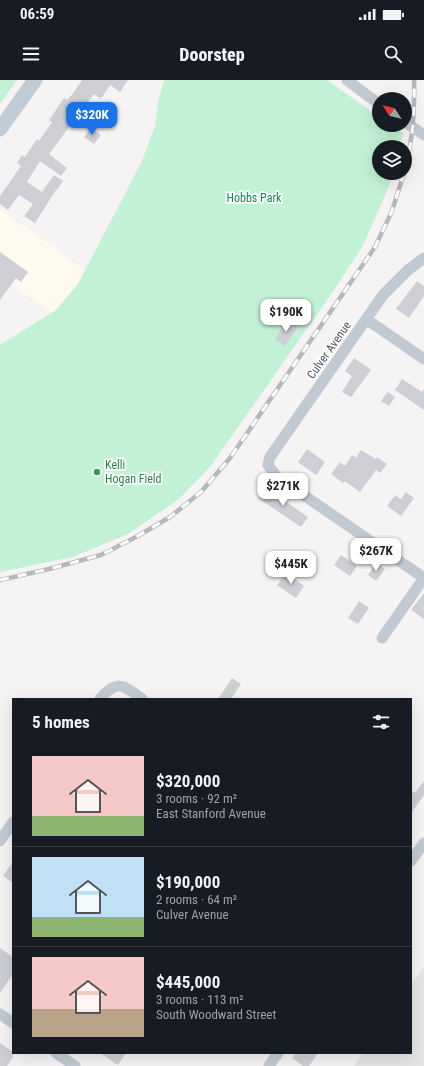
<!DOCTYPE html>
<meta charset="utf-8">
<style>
:root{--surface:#171b24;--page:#20242c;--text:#f1f3f6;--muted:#9ea1a6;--line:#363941;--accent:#1a73e8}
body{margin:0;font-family:"Roboto Condensed",sans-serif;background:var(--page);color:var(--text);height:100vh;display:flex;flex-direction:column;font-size:15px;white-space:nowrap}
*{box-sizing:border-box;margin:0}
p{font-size:13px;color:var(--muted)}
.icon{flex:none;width:22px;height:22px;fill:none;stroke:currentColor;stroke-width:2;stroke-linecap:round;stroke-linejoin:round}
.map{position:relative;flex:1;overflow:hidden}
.details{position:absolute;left:12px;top:618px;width:400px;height:356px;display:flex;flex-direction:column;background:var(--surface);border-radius:0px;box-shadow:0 4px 16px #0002}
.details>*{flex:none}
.needle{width:26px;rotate:306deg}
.controls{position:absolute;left:372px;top:12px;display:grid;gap:8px}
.controls a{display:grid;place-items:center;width:40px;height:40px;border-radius:50%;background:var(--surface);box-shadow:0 4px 16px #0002;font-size:20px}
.price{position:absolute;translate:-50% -34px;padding:0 9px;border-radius:8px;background:#fff;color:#222;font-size:13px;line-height:26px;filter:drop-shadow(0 1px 2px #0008)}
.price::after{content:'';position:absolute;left:50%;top:24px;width:12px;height:9px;margin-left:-6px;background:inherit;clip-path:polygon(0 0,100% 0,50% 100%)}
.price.current{background:var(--accent);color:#fff}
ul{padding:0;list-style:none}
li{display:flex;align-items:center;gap:12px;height:100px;padding:0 20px}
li+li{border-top:1px solid var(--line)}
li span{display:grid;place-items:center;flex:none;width:112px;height:80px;border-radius:0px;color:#555}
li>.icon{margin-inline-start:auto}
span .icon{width:48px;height:48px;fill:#fffc;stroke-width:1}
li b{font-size:17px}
h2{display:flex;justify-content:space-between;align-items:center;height:48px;padding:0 20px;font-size:17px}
.status{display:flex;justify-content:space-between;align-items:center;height:28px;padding:0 20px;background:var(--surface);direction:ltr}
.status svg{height:11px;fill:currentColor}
header{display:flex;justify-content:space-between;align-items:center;height:52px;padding:0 20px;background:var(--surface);font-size:18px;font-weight:800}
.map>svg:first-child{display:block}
</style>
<div class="status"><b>06:59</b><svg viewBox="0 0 49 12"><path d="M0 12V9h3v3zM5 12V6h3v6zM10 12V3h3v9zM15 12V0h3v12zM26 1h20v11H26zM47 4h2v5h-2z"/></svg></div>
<header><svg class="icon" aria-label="menu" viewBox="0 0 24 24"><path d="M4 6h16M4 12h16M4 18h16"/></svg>Doorstep<svg class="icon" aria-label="search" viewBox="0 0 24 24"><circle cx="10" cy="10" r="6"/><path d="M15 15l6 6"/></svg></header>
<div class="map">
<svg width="424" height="986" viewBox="0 0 424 986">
<rect width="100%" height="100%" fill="#f5f3f3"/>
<path fill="#fdf9ef" d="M0,129L84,189L82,197L58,238L0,197Z"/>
<path fill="#e6e4e5" d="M424,887V986H354L363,973H411V906Z"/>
<path fill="#c3f1d5" d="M0,0H17L0,24Z
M164,0H327L379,37V45H391L403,53L399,67H379V93H394L378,132L362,167L334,210L210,387L179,419L128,454L73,477L0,492V265L56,230L78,204L142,81L155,46L158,23Z"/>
<path fill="#cdcfd5" d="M82,0H128L120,12L110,5L101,19L94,14L49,74L67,88L61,96L40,81L27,102L42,112L54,95L63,101L57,110H56L35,143L24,136L33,124L19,115L8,130L0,124V116L21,86L17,83L22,75L25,77L37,59L39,61L52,42L49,40L64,18L67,20L70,16H71Z
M107,26L116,32L112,39L102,32Z
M91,48L101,55L94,64L84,57Z
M0,172L28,192L21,202L16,198L0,220Z
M417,201L424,206V216L409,238L396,229Z
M288,240L298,247L285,266L275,259Z
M354,278L371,290L351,317L342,312L352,296L345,291Z
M402,299L422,312L424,309V330L395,310Z
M388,312L395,317L389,326L381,321Z
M307,369L325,382L316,395L298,382Z
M361,370L376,379L377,377L387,384L380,393L376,390L360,412L345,401L343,403L331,394L340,382L345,386L352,375L356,378Z
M266,408L308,437L301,447L258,418Z
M406,412L414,418L401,436L387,426L395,415L401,419Z
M341,475L357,486L350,496L334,485Z
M376,483L385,489L376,501L368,495Z
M286,493L304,506L296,518L277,505Z
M424,513V539L411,530Z
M359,521L369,528L358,544L348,538Z
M232,598L241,604L231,619H218Z
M424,701V715L411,733V710L415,713Z
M13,782V803L3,796Z
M0,868L13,877V894L0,913Z
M0,963L13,972V977L7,986H0Z
M100,973H126L118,985Z
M296,973H318L309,986H303L292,978Z"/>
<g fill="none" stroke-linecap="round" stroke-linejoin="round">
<path stroke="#c1cad2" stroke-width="11" d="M347,0L379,24
M405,42L424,55
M424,178L408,190L383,215L270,377L268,385L276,396L424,498
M366,239L424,279
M382,558L424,498
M100,619C117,598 125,606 142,619
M0,761L13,742
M411,781L424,763
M0,934L13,943
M56,973L75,986
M269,986L278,973"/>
<path stroke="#c1cbd6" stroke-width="15" d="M0,49L35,0"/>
<g stroke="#b5b8bd" stroke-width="4.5">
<path id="rail" d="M405,89C413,59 415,30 414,0
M0,500L49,489L101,475L136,457L170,437L201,412L230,378L375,167L392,131L404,93"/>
</g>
<use href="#rail" stroke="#fff" stroke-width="3" stroke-dasharray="9" stroke-linecap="butt"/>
</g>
<circle fill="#2e9e5b" stroke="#fff" stroke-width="1.5" cx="97" cy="392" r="4"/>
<g text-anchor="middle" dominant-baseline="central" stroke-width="3.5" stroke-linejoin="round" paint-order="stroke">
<g font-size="12" fill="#17864f" stroke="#fff">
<text x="254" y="118">Hobbs Park</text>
</g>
<g font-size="12" fill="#4a5661" stroke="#fff">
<text transform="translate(329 270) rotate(-55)">Culver Avenue</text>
</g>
<g font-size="12" fill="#27864d" stroke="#fff" text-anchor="start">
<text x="105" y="385">Kelli<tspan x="105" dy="14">Hogan Field</tspan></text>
</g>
</g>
</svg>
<div class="controls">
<a><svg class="needle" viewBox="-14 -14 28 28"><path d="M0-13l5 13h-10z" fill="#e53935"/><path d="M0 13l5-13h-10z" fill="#9ea1a6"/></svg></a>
<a><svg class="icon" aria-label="layers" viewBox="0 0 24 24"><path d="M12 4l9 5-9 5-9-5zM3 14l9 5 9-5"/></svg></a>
</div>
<b class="price current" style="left:92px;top:56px">$320K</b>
<b class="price" style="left:286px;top:253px">$190K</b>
<b class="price" style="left:283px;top:427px">$271K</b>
<b class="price" style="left:376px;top:492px">$267K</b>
<b class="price" style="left:291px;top:505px">$445K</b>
<section class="details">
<h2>5 homes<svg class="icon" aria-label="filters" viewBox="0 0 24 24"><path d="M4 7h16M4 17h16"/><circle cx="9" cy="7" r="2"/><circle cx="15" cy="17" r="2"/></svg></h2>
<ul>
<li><span style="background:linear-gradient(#f6c9c9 75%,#8fb573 0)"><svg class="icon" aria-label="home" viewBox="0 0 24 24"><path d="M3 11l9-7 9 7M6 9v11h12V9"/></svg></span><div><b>$320,000</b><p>3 rooms · 92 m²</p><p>East Stanford Avenue</p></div></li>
<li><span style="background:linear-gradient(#bfe0f5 75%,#8fb573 0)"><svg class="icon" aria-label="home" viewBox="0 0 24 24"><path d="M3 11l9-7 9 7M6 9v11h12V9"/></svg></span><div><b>$190,000</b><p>2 rooms · 64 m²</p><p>Culver Avenue</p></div></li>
<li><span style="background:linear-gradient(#f6c9c9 65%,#b9a48a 0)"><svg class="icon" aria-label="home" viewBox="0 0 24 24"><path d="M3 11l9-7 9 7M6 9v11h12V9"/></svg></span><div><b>$445,000</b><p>3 rooms · 113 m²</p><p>South Woodward Street</p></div></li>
</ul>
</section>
</div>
